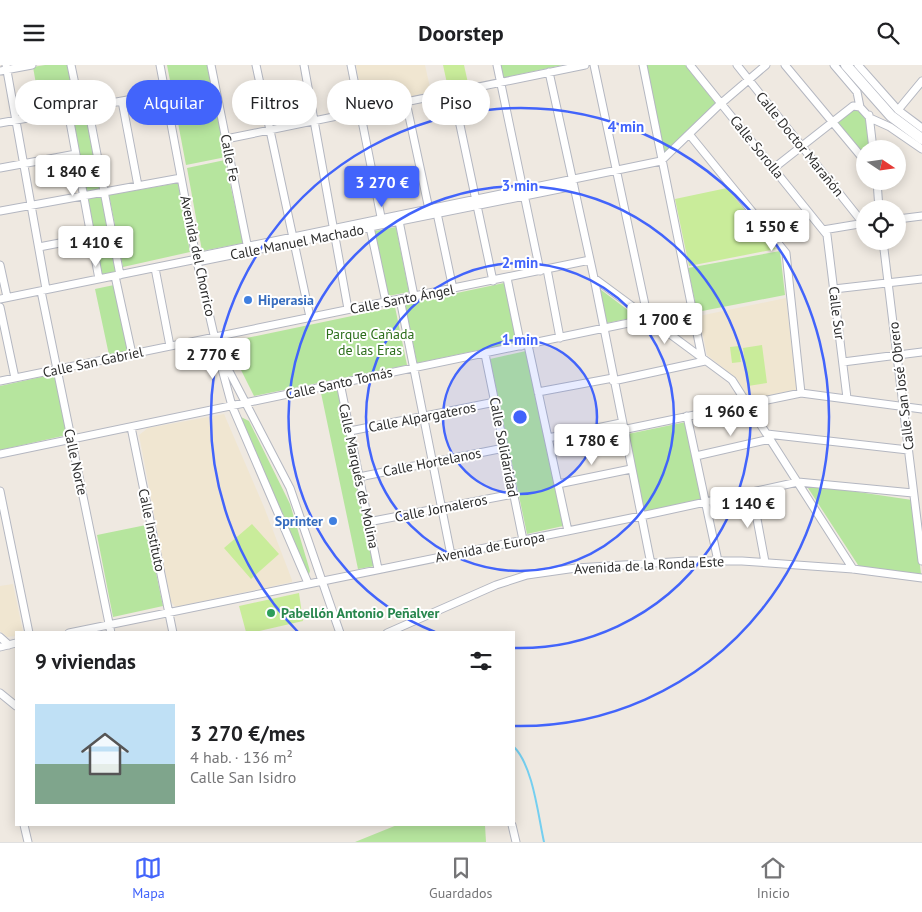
<!DOCTYPE html>
<html lang="es">
<meta charset="utf-8">
<style>
:root{--surface:#fff;--page:#f6f6f6;--text:#202124;--muted:#757577;--line:#e0e0e0;--accent:#4264fb}
body{margin:0;font-family:"PT Sans",sans-serif;background:var(--page);color:var(--text);height:100vh;display:flex;flex-direction:column;font-size:19px;white-space:nowrap}
*{box-sizing:border-box;margin:0}
p{font-size:16px;color:var(--muted)}
.icon{flex:none;width:28px;height:28px;fill:none;stroke:currentColor;stroke-width:2;stroke-linecap:round;stroke-linejoin:round}
.map{position:relative;flex:1;overflow:hidden}
.drawer{position:absolute;left:15px;top:566px;width:500px;height:195px;display:flex;flex-direction:column;background:var(--surface);border-radius:0px;box-shadow:0 2px 12px #0003}
.drawer>*{flex:none}
.guide{position:absolute;left:15px;top:15px;width:500px;height:45px;display:flex;gap:10px}
.needle{width:32px;rotate:103deg}
.controls{position:absolute;left:856px;top:75px;display:grid;gap:10px}
.controls a{display:grid;place-items:center;width:50px;height:50px;border-radius:50%;background:var(--surface);box-shadow:0 2px 12px #0003;font-size:25px}
.price{position:absolute;translate:-50% -42px;padding:0 11px;border-radius:5px;background:#fff;color:#222;font-size:16px;line-height:32px;filter:drop-shadow(0 1px 2px #0008)}
.price::after{content:'';position:absolute;left:50%;top:30px;width:15px;height:11px;margin-left:-8px;background:inherit;clip-path:polygon(0 0,100% 0,50% 100%)}
.price.on{background:var(--accent);color:#fff}
ul{padding:0;list-style:none}
li{display:flex;align-items:center;gap:15px;height:125px;padding:0 20px}
li+li{border-top:1px solid var(--line)}
li span{display:grid;place-items:center;flex:none;width:140px;height:100px;border-radius:0px;color:#555}
li>.icon{margin-inline-start:auto}
span .icon{width:60px;height:60px;fill:#fffc;stroke-width:1}
li b{font-size:21px}
h2{display:flex;justify-content:space-between;align-items:center;height:60px;padding:0 20px;font-size:21px}
.pill{padding:0 18px;border-radius:22px;background:var(--surface);box-shadow:0 2px 12px #0003;font-size:18px;line-height:45px}
.pill.on{background:var(--accent);color:#fff}
header{display:flex;justify-content:space-between;align-items:center;height:65px;padding:0 20px;background:var(--surface);font-size:22px;font-weight:700}
.dock{display:flex;justify-content:space-around;align-items:center;height:70px;border-top:1px solid var(--line);background:var(--surface);font-size:14px;color:var(--muted)}
.dock a{display:grid;justify-items:center;gap:2px}
.dock .on{color:var(--accent)}
.map>svg:first-child{display:block}
</style>
<header><svg class="icon" aria-label="menu" viewBox="0 0 24 24"><path d="M4 6h16M4 12h16M4 18h16"/></svg>Doorstep<svg class="icon" aria-label="search" viewBox="0 0 24 24"><circle cx="10" cy="10" r="6"/><path d="M15 15l6 6"/></svg></header>
<div class="map">
<svg width="922" height="777" viewBox="0 0 922 777">
<rect width="100%" height="100%" fill="#efe9e1"/>
<path fill="#f0e6d1" d="M425,0L431,27L364,41L356,0Z
M786,233L797,327L750,335L737,314L707,290L699,251Z
M224,349L264,442L292,515V517L176,542L171,537L139,370L148,363Z
M13,519L23,567L16,568V571L7,572L0,566V521Z"/>
<path fill="#b6e59e" d="M45,0H68L75,40L41,47L33,2Z
M167,0H208L226,92L186,100Z
M500,0H563L502,13Z
M647,0H685L718,41L664,88Z
M853,41L870,53L873,84H865V90L861,91L833,57Z
M87,46L102,125L85,128L71,49Z
M225,95L243,178L202,186L187,103Z
M178,118L190,187L123,202L109,130Z
M103,130L117,207L101,211L87,134Z
M396,162L409,227L388,231L375,166Z
M780,186L785,230L697,247L688,203Z
M504,218L517,277L417,298L405,239Z
M114,220L128,286L109,290L95,224Z
M600,224L637,252L607,258Z
M395,242L407,300L254,331L227,277Z
M526,286L563,461L527,469L490,294Z
M55,309L67,370L0,385V321Z
M338,325L375,501L358,504L321,328Z
M239,351L249,356L290,439L310,506L309,509H306Z
M686,357L702,436L644,448L628,369Z
M811,420L912,435L921,509L860,503L808,423Z
M146,460L163,541L113,552L97,470Z
M397,760H485L486,777H355Z"/>
<path fill="#c9ec9a" d="M443,0H464L468,18L448,23Z
M727,123L776,184L689,201L675,134Z
M762,280L767,318L748,321L743,283Z
M739,281L741,297L732,298L730,282Z
M252,459L279,489L251,514L224,483Z
M299,528L303,556L255,567H246L239,541Z"/>
<g fill="none" stroke-linecap="round" stroke-linejoin="round">
<path stroke="#75cff0" stroke-width="2" d="M514,682C533,701 538,750 544,777"/>
<g stroke="#b4b7c1" stroke-width="9">
<path id="street" d="M6,0L46,224
M71,0L80,43
M160,0L196,192L217,283L290,423L340,568
M211,0L248,184
M256,0L310,252
M304,0L348,244
M351,0L382,157
M497,0L540,206
M643,0L702,293
M690,0L827,170L847,333
M737,0L863,158
M785,0L865,96
M834,0L857,27L860,42L870,53L890,62L922,84
M858,0L898,45L922,63
M0,6L32,0
M549,7L594,213L651,499
M453,27L493,216
M122,36L138,121
M406,37L430,149
M88,42L120,210
M898,45L922,16
M68,46L99,214
M869,50L873,84
M0,58L166,28
M689,69L786,188L801,328
M226,74L585,0
M0,103L76,89
M774,103L853,41L860,42
M877,116L879,144
M0,146L181,113
M437,148L453,224
M898,154L922,151
M399,156L414,231
M370,162L386,237
M823,165L865,158
M883,176L922,496
M39,182L91,172
M196,192L661,96L718,41L766,0
M197,197L574,121
M0,200L7,232
M155,203L170,281
M547,204L560,273
M115,211L132,289
M507,213L521,281
M594,213L732,315L853,504
M834,224L922,214
M41,226L111,568
M0,234L197,194
M400,234L451,490
M0,242L15,313
M528,280L568,466
M218,289L232,341L308,518
M485,289L523,475
M843,297L922,287
M0,316L590,195
M613,316L705,296
M340,318L378,504
M538,327L613,313
M687,351L718,496
M131,362L173,568
M622,365L801,328L922,344
M350,366L495,337
M767,369L908,385
M548,373L621,358
M0,389L648,254L594,0
M696,391L770,374
M359,412L504,383
M558,419L631,404
M0,426L29,568
M752,427L765,497
M368,457L513,429
M69,568L641,451L798,417L913,428
M387,568L496,520L527,510L576,503L687,496H742L853,504L922,513
M0,572L9,580
M0,582L16,578
M0,628L16,641
M24,760L28,777
M512,760L516,777"/>
</g>
<g stroke="#b4b7c1" stroke-width="12">
<path id="secondary" d="M846,0L891,51L922,74"/>
</g>
<use href="#street" stroke="#fff" stroke-width="7"/>
<use href="#secondary" stroke="#fff" stroke-width="10"/>
</g>
<circle cx="520" cy="352" r="77" fill="#4264fb" fill-opacity=".12"/>
<g fill="none" stroke="#4264fb" stroke-width="2.5">
<circle cx="520" cy="352" r="77"/>
<circle cx="520" cy="352" r="154"/>
<path d="M435 567A231 231 0 1 1 514 583"/>
<path d="M298 567A309 309 0 1 1 515 661"/>
</g>
<g fill="#3f7fe0" stroke="#fff" stroke-width="2">
<circle cx="248" cy="235" r="5"/>
<circle cx="333" cy="456" r="5"/>
</g>
<circle fill="#2e9e5b" stroke="#fff" stroke-width="2" cx="271" cy="548" r="5"/>
<g text-anchor="middle" dominant-baseline="central" stroke-width="4" stroke-linejoin="round" paint-order="stroke">
<g font-size="14" fill="#2e2e2e" stroke="#fff">
<text transform="translate(800 79) rotate(51)">Calle Doctor Marañón</text>
<text transform="translate(757 82) rotate(51)">Calle Sorolla</text>
<text transform="translate(230 93) rotate(79)">Calle Fe</text>
<text transform="translate(297 177) rotate(-11)">Calle Manuel Machado</text>
<text transform="translate(198 191) rotate(78)">Avenida del Chorrico</text>
<text transform="translate(402 234) rotate(-11)">Calle Santo Ángel</text>
<text transform="translate(837 248) rotate(83)">Calle Sur</text>
<text transform="translate(93 297) rotate(-12)">Calle San Gabriel</text>
<text transform="translate(339 318) rotate(-12)">Calle Santo Tomás</text>
<text transform="translate(901 321) rotate(-97)">Calle San José Obrero</text>
<text transform="translate(422 352) rotate(-11)">Calle Alpargateros</text>
<text transform="translate(504 382) rotate(79)">Calle Solidaridad</text>
<text transform="translate(76 397) rotate(78)">Calle Norte</text>
<text transform="translate(432 397) rotate(-11)">Calle Hortelanos</text>
<text transform="translate(359 411) rotate(78)">Calle Marqués de Molina</text>
<text transform="translate(441 443) rotate(-11)">Calle Jornaleros</text>
<text transform="translate(152 465) rotate(78)">Calle Instituto</text>
<text transform="translate(490 482) rotate(-11)">Avenida de Europa</text>
<text transform="translate(649 500) rotate(-3)">Avenida de la Ronda Este</text>
</g>
<g font-size="14" font-weight="bold" fill="#366cbe" stroke="#fff" text-anchor="start">
<text x="258" y="235">Hiperasia</text>
<text x="323" y="456" text-anchor="end">Sprinter</text>
</g>
<g font-size="14" fill="#2c6e1b" stroke="#fff">
<text x="370" y="269">Parque Cañada<tspan x="370" dy="16">de las Eras</tspan></text>
</g>
<g font-size="14" font-weight="bold" fill="#27864d" stroke="#fff" text-anchor="start">
<text x="281" y="548">Pabellón Antonio Peñalver</text>
</g>
</g>
<circle cx="520" cy="352" r="8" fill="#4264fb" stroke="#fff" stroke-width="2.5"/>
<g font-size="15" text-anchor="middle" font-weight="bold" fill="#4264fb" stroke="#fff" stroke-width="4" stroke-linejoin="round" paint-order="stroke">
<text x="626" y="67">4 min</text>
<text x="520" y="126">3 min</text>
<text x="520" y="203">2 min</text>
<text x="520" y="280">1 min</text>
</g>
</svg>
<div class="controls">
<a><svg class="needle" viewBox="-14 -14 28 28"><path d="M0-13l5 13h-10z" fill="#e53935"/><path d="M0 13l5-13h-10z" fill="#757577"/></svg></a>
<a><svg class="icon" aria-label="locate" viewBox="0 0 24 24"><circle cx="12" cy="12" r="6"/><path d="M12 2v4M12 18v4M2 12h4M18 12h4"/></svg></a>
</div>
<b class="price" style="left:73px;top:132px">1 840 €</b>
<b class="price on" style="left:382px;top:143px">3 270 €</b>
<b class="price" style="left:772px;top:187px">1 550 €</b>
<b class="price" style="left:96px;top:203px">1 410 €</b>
<b class="price" style="left:665px;top:280px">1 700 €</b>
<b class="price" style="left:213px;top:315px">2 770 €</b>
<b class="price" style="left:731px;top:372px">1 960 €</b>
<b class="price" style="left:592px;top:401px">1 780 €</b>
<b class="price" style="left:748px;top:464px">1 140 €</b>
<div class="guide">
<a class="pill">Comprar</a>
<a class="pill on">Alquilar</a>
<a class="pill">Filtros</a>
<a class="pill">Nuevo</a>
<a class="pill">Piso</a>
</div>
<section class="drawer">
<h2>9 viviendas<svg class="icon" aria-label="filters" viewBox="0 0 24 24"><path d="M4 7h16M4 17h16"/><circle cx="9" cy="7" r="2"/><circle cx="15" cy="17" r="2"/></svg></h2>
<ul>
<li><span style="background:linear-gradient(#bfe0f5 60%,#7fa58c 0)"><svg class="icon" aria-label="home" viewBox="0 0 24 24"><path d="M3 11l9-7 9 7M6 9v11h12V9"/></svg></span><div><b>3 270 €/mes</b><p>4 hab. · 136 m²</p><p>Calle San Isidro</p></div></li>
</ul>
</section>
</div>
<nav class="dock">
<a class="on"><svg class="icon" aria-label="map" viewBox="0 0 24 24"><path d="M3 6l6-2 6 2 6-2v14l-6 2-6-2-6 2zM9 4v14M15 6v14"/></svg>Mapa</a>
<a><svg class="icon" aria-label="saved" viewBox="0 0 24 24"><path d="M7 4h10v16l-5-4-5 4z"/></svg>Guardados</a>
<a><svg class="icon" aria-label="home" viewBox="0 0 24 24"><path d="M3 11l9-7 9 7M6 9v11h12V9"/></svg>Inicio</a>
</nav>
